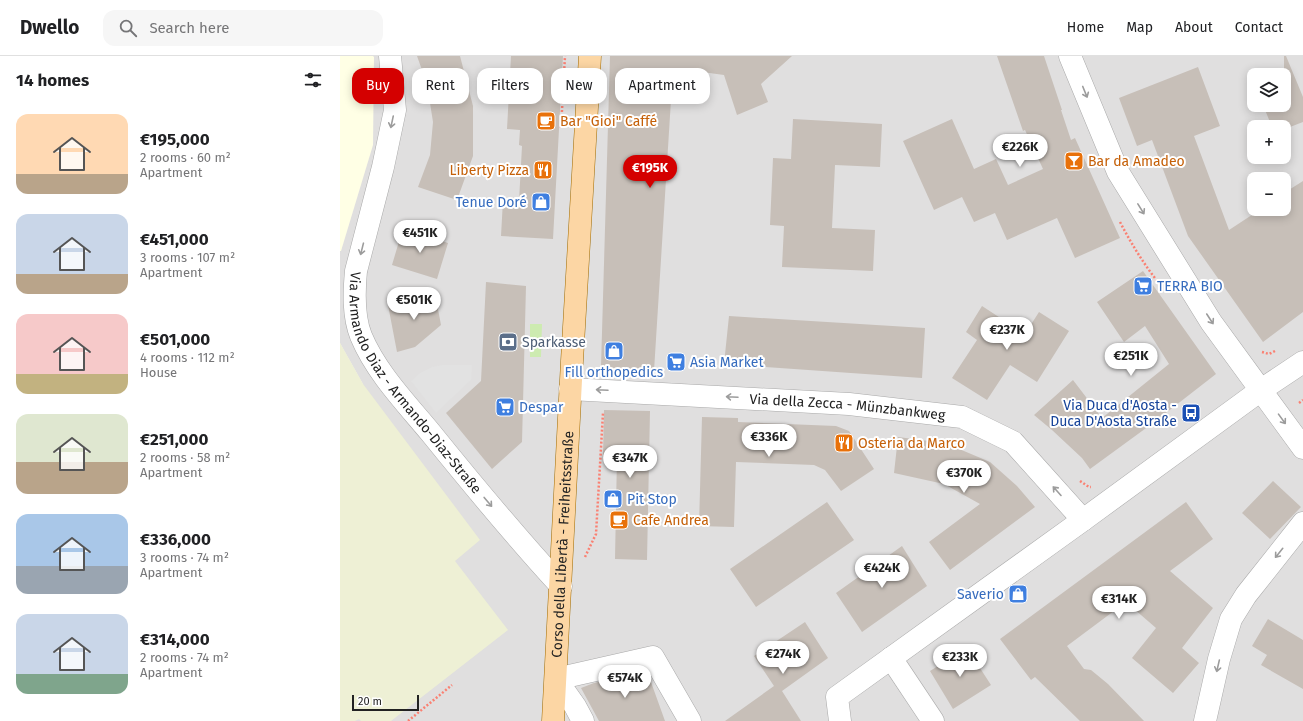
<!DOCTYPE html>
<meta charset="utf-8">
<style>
:root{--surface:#fff;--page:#f6f6f6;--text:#202124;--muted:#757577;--line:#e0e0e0;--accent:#d40000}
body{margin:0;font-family:"Fira Sans",sans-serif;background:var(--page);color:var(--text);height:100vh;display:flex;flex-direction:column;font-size:15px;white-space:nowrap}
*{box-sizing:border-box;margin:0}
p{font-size:13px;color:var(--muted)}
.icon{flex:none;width:22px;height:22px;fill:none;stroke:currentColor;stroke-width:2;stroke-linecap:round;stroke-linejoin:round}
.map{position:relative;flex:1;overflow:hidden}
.panel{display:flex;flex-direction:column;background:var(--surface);width:340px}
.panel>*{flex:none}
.hud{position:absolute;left:12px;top:12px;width:380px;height:36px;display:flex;gap:8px}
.tools{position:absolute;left:907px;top:12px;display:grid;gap:8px}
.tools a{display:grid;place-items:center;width:44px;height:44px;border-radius:8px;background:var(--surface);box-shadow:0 2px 10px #0003;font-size:20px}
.scale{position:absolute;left:12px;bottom:10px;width:67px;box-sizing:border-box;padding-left:4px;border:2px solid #222;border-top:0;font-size:11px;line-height:14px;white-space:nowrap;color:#222;-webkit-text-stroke:3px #fff;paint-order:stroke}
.price{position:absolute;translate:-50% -34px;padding:0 9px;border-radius:14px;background:#fff;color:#222;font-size:13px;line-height:26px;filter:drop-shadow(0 1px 2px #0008)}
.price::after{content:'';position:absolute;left:50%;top:24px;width:12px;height:9px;margin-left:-6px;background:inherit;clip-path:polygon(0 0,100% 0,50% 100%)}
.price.selected{background:var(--accent);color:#fff}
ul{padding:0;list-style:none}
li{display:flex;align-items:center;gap:12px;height:100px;padding:0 16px}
li span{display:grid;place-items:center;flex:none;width:112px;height:80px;border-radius:12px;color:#555}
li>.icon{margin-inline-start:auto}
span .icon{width:48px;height:48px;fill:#fffc;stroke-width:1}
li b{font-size:17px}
h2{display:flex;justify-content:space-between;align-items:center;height:48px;padding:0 16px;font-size:17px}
.tag{padding:0 14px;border-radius:12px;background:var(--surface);box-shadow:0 2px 10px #0003;font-size:14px;line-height:36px}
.tag.selected{background:var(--accent);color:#fff}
header{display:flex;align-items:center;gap:24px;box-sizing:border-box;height:56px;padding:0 20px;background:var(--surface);border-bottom:1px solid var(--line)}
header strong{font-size:19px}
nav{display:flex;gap:22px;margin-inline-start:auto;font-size:14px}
.search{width:280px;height:36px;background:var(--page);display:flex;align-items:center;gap:10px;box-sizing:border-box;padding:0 14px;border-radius:12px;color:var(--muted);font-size:15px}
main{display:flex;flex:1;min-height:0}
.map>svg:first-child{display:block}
</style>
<header>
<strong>Dwello</strong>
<div class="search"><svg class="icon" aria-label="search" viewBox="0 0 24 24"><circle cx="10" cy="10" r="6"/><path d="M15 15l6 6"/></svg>Search here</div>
<nav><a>Home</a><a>Map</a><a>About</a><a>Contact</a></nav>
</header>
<main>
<section class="panel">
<h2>14 homes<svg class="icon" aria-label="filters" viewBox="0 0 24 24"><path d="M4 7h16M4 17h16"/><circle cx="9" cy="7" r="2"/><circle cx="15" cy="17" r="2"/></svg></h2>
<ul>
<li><span style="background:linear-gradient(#ffd9b3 75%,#b9a48a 0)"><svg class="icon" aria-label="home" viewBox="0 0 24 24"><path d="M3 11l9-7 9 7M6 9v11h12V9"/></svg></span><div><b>€195,000</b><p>2 rooms · 60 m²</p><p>Apartment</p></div></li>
<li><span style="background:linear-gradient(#c9d6e8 75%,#b9a48a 0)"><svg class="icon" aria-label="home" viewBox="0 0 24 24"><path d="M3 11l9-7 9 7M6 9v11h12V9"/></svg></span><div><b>€451,000</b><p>3 rooms · 107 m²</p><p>Apartment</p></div></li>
<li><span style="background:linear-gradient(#f6c9c9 75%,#c2b280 0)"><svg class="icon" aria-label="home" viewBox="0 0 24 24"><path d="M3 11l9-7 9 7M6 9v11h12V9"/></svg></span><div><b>€501,000</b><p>4 rooms · 112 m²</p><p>House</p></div></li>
<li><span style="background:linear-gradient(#dfe7d0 60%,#b9a48a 0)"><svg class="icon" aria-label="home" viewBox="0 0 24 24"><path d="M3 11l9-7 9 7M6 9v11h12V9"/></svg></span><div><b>€251,000</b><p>2 rooms · 58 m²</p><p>Apartment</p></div></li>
<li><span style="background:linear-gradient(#a9c7e8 65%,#9aa5b1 0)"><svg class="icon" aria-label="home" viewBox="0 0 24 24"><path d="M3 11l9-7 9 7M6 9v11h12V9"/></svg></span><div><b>€336,000</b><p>3 rooms · 74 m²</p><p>Apartment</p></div></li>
<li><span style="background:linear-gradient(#c9d6e8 75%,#7fa58c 0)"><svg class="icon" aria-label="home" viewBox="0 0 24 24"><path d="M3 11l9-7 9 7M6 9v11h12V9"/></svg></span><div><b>€314,000</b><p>2 rooms · 74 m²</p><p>Apartment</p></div></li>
</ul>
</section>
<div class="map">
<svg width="963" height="665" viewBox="0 0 963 665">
<rect width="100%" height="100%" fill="#f2efe9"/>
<path fill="#e0dfdf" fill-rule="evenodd" d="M0,0H963V665H0L23,328L0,287ZM914,19H944V49H914ZM914,71H944V101H914ZM914,123H944V153H914Z"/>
<path fill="#ffffe5" d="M0,0H33L34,1L33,89L1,195H0Z"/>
<path fill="#eef0d5" d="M0,287L23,328L140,484L115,505L168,574L51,665H21L19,663L15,665H0Z"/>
<path fill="#cdebb0" d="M190,268H202L201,301H190Z"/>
<path fill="#e2e2e2" d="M102,309H132L131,324L96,357L71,325L80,317L92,311Z"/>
<path fill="#c7bfb8" d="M77,0H120L133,50V100L117,144L78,131L90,99L93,66L87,28Z
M171,0H223L213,183L161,180L163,144L179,145L182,90L179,89L180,74L167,73Z
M270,0H452L421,28L428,46L397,59L384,19L333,12L314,315L261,311Z
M657,0H704L722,54H721L731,84L735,82L780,182L735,202L717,162L667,184L655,157L634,166L622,141L594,154L563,85L612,63L634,113L656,103L668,129L703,113L685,74L683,75Z
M944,0H946L963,41V66L950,71H932L923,49H944Z
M858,11L880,70L854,80L889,174L921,153H944V137L963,125V256L923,286L848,180L812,84L797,90L779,42Z
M453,63L542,68L540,111L495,109L492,172L535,174L533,215L442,211L444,170L430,169L433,102L451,103Z
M63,172L108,187L97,223L52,209Z
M803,215L876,318L813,367L750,413L742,402L712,374L694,359L733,324L762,362L829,308L805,270L784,286L757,246Z
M146,226L186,230L182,386L152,413L106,357L141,325Z
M92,238L90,246L97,248L101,269L75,291L57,296L48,249Z
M642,250L685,278L699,256L729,275L697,326L670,309L647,344L612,322L637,284L626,276Z
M389,260L585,272L582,322L384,308Z
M264,354L310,355L307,504L275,503L277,400L263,399Z
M362,361L398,362V366L496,370L509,375L534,413L501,435L485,414L474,409L396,406L394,471L359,470Z
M558,381L605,387L650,406L677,430L695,451L610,514L589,486L640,448L604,428L554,417Z
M933,425L961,451L930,483L902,457Z
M487,446L514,484L416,551L390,513Z
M846,446L873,483L830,515L873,552L842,592L859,607L833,637L792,602L816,572L786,546L727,590L744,613L751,614L768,628L804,665H740L695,621L691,624L660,583Z
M562,490L587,530L522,576L496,537Z
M928,563L963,584V633L921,609L927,599L912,590Z
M465,566L488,602L442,635L461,665H385L434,630L414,600Z
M627,592L651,629L613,653L590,615Z
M307,615L325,665H259L241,632L254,627Z"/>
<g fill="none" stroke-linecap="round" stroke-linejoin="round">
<g stroke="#a9a9a9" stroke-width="23">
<g id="minor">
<path id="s1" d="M50,0L55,54L43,111L16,215C14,236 13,260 21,280C36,316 65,346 90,376C132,428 175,480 221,530"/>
<path d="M730,0L778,116L871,266L963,392"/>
<path id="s2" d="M230,333L509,348L622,361L673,386L743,464"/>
<path d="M551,602L593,665"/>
<path d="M243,665L235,650L216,623L313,601L350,665"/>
<path d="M500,665L497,641L743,464L921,334L963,306"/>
<path d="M865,665L879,603L891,563L906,539L963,467"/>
</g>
</g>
<g stroke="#a06b00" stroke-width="23">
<g id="major">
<path id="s3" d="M213,665L232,305L250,0"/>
</g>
</g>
<path stroke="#fa8072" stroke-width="2.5" stroke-dasharray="2 2" stroke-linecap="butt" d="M221,72L225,0
M780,166C791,187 803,207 818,226
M922,296L929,298L935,295
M959,347L963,344
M740,425L749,431H751
M245,501L256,478L263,357
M68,665L112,629"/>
<use href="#minor" stroke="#fff" stroke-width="22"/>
<use href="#major" stroke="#fcd6a4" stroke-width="22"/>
</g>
<defs><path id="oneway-shaft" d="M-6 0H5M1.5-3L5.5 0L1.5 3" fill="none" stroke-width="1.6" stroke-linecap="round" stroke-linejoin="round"/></defs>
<g stroke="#9c9c9c">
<use href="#oneway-shaft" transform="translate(745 36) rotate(68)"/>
<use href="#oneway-shaft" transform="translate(52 66) rotate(102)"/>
<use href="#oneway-shaft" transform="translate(801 153) rotate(58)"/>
<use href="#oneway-shaft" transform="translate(22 193) rotate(104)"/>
<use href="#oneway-shaft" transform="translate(870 263) rotate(57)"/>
<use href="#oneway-shaft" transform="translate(262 334) rotate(-177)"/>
<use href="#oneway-shaft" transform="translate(392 341) rotate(-177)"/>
<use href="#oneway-shaft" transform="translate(942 363) rotate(54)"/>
<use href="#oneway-shaft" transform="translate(717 435) rotate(-132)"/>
<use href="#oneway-shaft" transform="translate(148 446) rotate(50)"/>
<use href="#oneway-shaft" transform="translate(939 497) rotate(129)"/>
<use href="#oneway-shaft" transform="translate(878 610) rotate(103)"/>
</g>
<defs>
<g id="cafe-square" transform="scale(1)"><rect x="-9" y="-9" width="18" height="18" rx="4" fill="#e8710a" stroke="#fff"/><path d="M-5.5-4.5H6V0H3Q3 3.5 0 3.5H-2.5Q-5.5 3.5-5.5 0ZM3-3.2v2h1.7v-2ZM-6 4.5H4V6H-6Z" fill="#fff"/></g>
<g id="bar-square" transform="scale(1)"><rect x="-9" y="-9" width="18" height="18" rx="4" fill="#e8710a" stroke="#fff"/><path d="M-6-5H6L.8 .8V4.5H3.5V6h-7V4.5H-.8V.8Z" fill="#fff"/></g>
<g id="restaurant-square" transform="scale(1)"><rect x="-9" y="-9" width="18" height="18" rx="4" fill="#e8710a" stroke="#fff"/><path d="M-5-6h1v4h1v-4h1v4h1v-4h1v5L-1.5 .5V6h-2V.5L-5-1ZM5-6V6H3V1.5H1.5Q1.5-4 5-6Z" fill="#fff"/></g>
<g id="shop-square" transform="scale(1)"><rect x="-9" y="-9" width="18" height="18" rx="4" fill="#3f7fe0" stroke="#fff"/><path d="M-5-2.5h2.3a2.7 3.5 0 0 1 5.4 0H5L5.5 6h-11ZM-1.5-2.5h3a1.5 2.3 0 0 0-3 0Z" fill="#fff"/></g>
<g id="supermarket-square" transform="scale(1)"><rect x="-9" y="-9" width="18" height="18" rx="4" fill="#3f7fe0" stroke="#fff"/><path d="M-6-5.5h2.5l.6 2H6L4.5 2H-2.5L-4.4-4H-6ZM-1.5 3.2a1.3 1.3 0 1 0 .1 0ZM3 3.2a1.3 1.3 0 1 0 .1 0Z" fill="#fff"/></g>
<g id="bank-square" transform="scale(1)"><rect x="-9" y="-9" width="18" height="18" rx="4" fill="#5c6f8a" stroke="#fff"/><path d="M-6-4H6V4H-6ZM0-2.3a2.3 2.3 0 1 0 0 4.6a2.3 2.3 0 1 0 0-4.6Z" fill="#fff"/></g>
<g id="bus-square" transform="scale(1)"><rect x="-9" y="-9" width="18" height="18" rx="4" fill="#1a4fb4" stroke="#fff"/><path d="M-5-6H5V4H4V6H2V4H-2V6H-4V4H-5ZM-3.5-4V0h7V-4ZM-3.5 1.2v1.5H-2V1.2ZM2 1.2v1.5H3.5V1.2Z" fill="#fff"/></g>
</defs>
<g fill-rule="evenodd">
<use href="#cafe-square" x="206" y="65"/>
<use href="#bar-square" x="734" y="105"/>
<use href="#restaurant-square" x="203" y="114"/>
<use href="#shop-square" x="201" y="146"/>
<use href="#supermarket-square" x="803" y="230"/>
<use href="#bank-square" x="168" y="286"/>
<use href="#shop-square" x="274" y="295"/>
<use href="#supermarket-square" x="336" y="306"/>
<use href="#supermarket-square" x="165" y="351"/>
<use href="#bus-square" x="851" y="357"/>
<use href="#restaurant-square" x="504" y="387"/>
<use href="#shop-square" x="273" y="443"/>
<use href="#cafe-square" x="279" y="464"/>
<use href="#shop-square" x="678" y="538"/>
</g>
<g text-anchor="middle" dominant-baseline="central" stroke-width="4" stroke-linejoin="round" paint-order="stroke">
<g font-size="14" fill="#c56008" stroke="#fff" text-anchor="start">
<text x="220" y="65">Bar "Gioi" Caffé</text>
<text x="748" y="105">Bar da Amadeo</text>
<text x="189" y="114" text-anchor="end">Liberty Pizza</text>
<text x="518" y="387">Osteria da Marco</text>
<text x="293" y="464">Cafe Andrea</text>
</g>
<g font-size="14" fill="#366cbe" stroke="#fff" text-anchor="start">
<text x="187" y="146" text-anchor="end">Tenue Doré</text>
<text x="817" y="230">TERRA BIO</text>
<text x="350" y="306">Asia Market</text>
<text x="274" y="316" text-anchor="middle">Fill orthopedics</text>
<text x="179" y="351">Despar</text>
<text x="287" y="443">Pit Stop</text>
<text x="664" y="538" text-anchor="end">Saverio</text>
</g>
<g font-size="14" fill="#4e5e75" stroke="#fff" text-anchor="start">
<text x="182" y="286">Sparkasse</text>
</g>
<g font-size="14" fill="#222" stroke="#fff">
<text stroke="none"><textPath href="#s1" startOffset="351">Via Armando Diaz - Armando-Diaz-Straße</textPath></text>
<text stroke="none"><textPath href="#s2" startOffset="278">Via della Zecca - Münzbankweg</textPath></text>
<text stroke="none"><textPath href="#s3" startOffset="177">Corso della Libertà - Freiheitsstraße</textPath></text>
</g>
<g font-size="14" fill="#164399" stroke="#fff" text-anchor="end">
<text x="837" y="349">Via Duca d'Aosta -<tspan x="837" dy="16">Duca D'Aosta Straße</tspan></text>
</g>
</g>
</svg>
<div class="tools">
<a><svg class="icon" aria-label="layers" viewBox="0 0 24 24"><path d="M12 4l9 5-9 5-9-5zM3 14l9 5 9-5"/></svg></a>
<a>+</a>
<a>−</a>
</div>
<div class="scale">20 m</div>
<b class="price" style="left:680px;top:112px">€226K</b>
<b class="price selected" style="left:310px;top:133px">€195K</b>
<b class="price" style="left:80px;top:198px">€451K</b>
<b class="price" style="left:74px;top:265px">€501K</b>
<b class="price" style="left:667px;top:295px">€237K</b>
<b class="price" style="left:791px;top:321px">€251K</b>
<b class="price" style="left:429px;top:402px">€336K</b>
<b class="price" style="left:290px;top:423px">€347K</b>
<b class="price" style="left:624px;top:438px">€370K</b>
<b class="price" style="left:542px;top:533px">€424K</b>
<b class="price" style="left:779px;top:564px">€314K</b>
<b class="price" style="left:443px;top:619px">€274K</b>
<b class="price" style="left:620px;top:622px">€233K</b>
<b class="price" style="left:285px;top:643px">€574K</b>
<div class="hud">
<a class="tag selected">Buy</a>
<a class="tag">Rent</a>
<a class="tag">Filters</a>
<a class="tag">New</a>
<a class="tag">Apartment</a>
</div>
</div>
</main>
